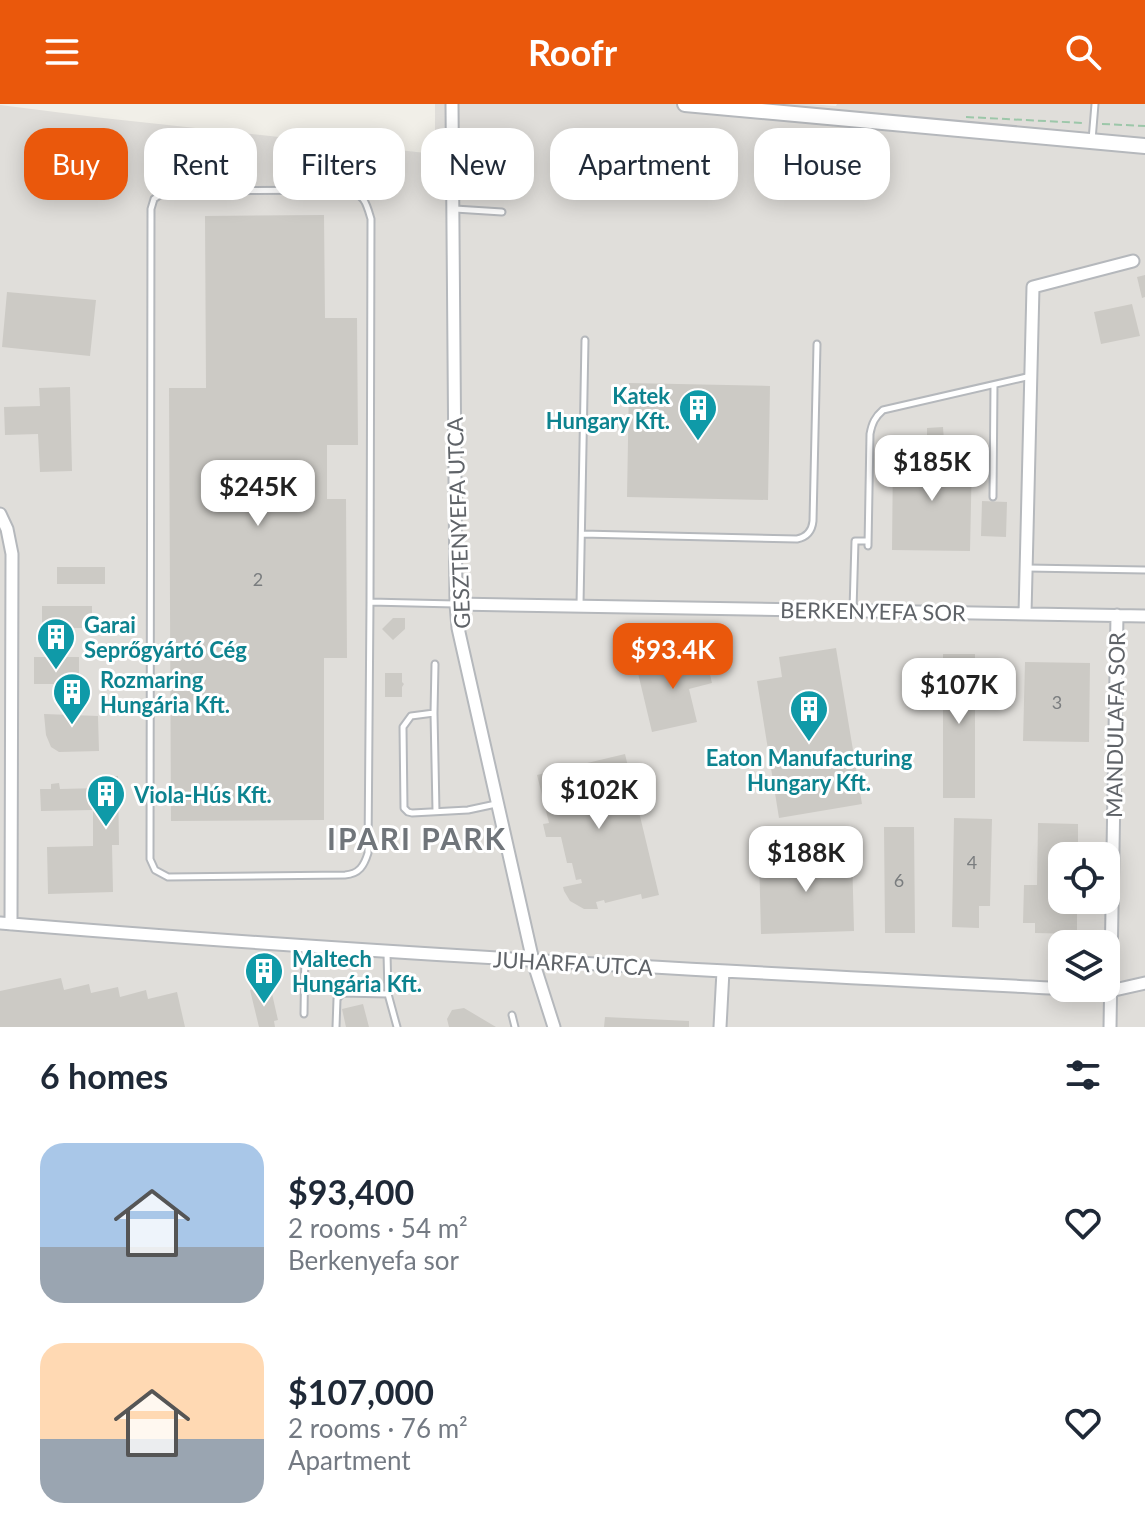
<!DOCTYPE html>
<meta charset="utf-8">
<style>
:root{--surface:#fff;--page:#f6f6f7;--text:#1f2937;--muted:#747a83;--accent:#ea580c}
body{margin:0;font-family:Lato,sans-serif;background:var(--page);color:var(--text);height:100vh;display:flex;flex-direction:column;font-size:30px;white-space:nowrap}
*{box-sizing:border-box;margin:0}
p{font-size:26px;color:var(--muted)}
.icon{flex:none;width:44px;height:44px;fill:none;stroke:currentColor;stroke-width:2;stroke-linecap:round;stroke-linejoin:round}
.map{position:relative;height:923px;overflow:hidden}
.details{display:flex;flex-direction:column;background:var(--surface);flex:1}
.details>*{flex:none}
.hud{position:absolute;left:24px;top:24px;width:1098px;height:72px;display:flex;gap:16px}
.fabs{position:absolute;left:1048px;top:738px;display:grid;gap:16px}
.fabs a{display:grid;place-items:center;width:72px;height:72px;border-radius:16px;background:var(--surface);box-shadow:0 4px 20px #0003;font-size:40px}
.price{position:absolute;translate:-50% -68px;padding:0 18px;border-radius:16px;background:#fff;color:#222;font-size:26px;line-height:52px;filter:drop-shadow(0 2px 4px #0008)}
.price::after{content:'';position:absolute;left:50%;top:48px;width:24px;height:18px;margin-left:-12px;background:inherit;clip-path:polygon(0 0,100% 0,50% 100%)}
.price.selected{background:var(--accent);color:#fff}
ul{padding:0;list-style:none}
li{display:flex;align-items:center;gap:24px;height:200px;padding:0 40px}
li span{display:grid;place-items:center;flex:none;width:224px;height:160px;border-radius:24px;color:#555}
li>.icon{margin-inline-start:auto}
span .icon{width:96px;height:96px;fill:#fffc;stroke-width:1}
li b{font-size:34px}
h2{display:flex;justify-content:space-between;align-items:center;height:96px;padding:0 40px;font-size:34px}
.tag{padding:0 28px;border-radius:24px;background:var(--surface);box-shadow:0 4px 20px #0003;font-size:28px;line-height:72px}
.tag.selected{background:var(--accent);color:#fff}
header{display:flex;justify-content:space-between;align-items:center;height:104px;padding:0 40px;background:var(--accent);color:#fff;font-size:36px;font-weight:700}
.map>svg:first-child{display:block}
</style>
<header><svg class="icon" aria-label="menu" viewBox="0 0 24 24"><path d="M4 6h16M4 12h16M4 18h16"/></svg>Roofr<svg class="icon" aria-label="search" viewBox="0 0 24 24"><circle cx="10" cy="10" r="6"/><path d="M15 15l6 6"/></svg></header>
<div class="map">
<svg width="1145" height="923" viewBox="0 0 1145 923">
<rect width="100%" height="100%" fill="#f1efe8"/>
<path fill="#e0deda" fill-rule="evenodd" d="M435,0H807L836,2L837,0H1145V923H0V1L103,14L435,50ZM1062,752H1106V796H1062ZM1062,840H1106V884H1062Z"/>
<path fill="#cccac5" d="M324,111L325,214H357L358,341H327V395H346L347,554H324V716L171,717L169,284H206L205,112Z
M1145,171V193L1142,194L1137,173Z
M7,188L96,196L90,252L2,243Z
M1132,200L1140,232L1101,240L1094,208Z
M629,279L770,282L768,396L627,393Z
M70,283L72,367L40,368L38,330L5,331L4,303L40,302L39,284Z
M943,323L944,337L927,338V324Z
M893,351L972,352L970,447L892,446Z
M982,397L1007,398L1006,433L981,432Z
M57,463H105V480H57Z
M42,502H92V524H42Z
M393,514H405V525L393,536L382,525Z
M836,544L862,700L779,714L757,577L782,573L779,553Z
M705,549L712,579L689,585L697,618L652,628L637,565Z
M943,550H975V694H943Z
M34,553H79V580H34Z
M1025,558L1090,559L1089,638L1023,637Z
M385,569H402V578L404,580L402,583V593H385Z
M44,610L98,612L99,647L59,648L51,643L46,631Z
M625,650L659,791L642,795L641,790L605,799L604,796L596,798L598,805H584L570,797L564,787L563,783L582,779L581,775L576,776L572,759H567L561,733H546L543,720L549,719L537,671Z
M100,672H118L119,741H112L113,788L48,790L47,743L93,742V706L41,707L40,685H51V680L59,679L60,685L100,684Z
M954,714L992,715L990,802H979V824L952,823Z
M1038,719L1078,720V752H1062V796H1077V830L1035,829V819H1023L1024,781H1037Z
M884,723H914L915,829H885Z
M852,749L854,827L761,830L759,752Z
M61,874L64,886L89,880L91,889L118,883L120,893L146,886L148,895L177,888L185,923H0V887Z
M270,881L278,916L274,917L275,923H259L250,886Z
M363,900L369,923H346L342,905Z
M464,904L496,923H449L447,915L452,906Z
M605,913L689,917V923H604Z"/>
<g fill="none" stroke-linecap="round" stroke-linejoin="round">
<g stroke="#b5b8bc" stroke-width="9">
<path id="service" d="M1092,36L1095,0
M455,105L502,108
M993,393L994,281
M582,430L797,435C807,433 812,427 813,417L817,240
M868,442L870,330C872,319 875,313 883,306L1031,272
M1027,464L1145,466
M370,498L371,115C366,98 365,92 348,86L165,87L154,95L151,105L150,755L155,766L168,773L345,771C359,770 364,762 368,749L370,498L455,500
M580,501L585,236
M853,506L855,437H868
M434,609L435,560
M436,707L434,609L411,612L403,623L404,704L408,708L412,709L468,706L496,700
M387,849L388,890L397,923
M304,910L305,844
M512,911L515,923
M336,923L337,895L342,889L388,890"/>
</g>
<g stroke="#b5b8bc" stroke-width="15">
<path id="minor" d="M452,0L456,500L458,524L533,857L554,923
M0,410L7,425L12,450L11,820
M456,500L1145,512
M1025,510L1033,183L1133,157
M0,819C370,850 740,868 1110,887L1145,879
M720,923L723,867
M1110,923L1117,511"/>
</g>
<g stroke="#b5b8bc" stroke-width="18">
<path id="tertiary" d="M685,0L1145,42"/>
</g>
<path stroke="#9cc7a9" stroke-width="2" stroke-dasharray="8 4" stroke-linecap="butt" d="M966,13L1084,19
M1102,20L1145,22"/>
<use href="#service" stroke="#fff" stroke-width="5"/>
<use href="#minor" stroke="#fff" stroke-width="11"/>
<use href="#tertiary" stroke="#fff" stroke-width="14"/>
</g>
<defs>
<g id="building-pin" transform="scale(2)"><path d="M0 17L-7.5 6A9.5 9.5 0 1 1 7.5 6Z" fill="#0f9aa8" stroke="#fff"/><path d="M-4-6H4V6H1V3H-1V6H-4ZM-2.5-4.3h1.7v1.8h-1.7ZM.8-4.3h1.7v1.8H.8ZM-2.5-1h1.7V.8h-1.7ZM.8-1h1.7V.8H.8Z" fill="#fff"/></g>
</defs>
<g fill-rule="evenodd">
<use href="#building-pin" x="698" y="304"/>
<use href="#building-pin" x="56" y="533"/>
<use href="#building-pin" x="72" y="588"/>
<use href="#building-pin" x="809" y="605"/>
<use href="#building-pin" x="106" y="690"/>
<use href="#building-pin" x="264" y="867"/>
</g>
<g text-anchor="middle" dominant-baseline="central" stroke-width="6" stroke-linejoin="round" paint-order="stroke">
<g font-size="18" fill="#7a7d7f">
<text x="258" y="475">2</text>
<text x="1057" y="598">3</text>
<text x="972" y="758">4</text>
<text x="899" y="776">6</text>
</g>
<g font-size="22" font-weight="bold" fill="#0d838f" stroke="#fff" text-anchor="start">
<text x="670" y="291" text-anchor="end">Katek<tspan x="670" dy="25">Hungary Kft.</tspan></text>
<text x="84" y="520">Garai<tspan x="84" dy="25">Seprőgyártó Cég</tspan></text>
<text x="100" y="575">Rozmaring<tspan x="100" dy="25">Hungária Kft.</tspan></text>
<text x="809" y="653" text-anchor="middle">Eaton Manufacturing<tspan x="809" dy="25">Hungary Kft.</tspan></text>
<text x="134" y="690">Viola-Hús Kft.</text>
<text x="292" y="854">Maltech<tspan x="292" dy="25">Hungária Kft.</tspan></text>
</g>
<g font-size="22" fill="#5f6368" stroke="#fff">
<text transform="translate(458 419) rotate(-92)">GESZTENYEFA UTCA</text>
<text transform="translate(873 507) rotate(1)">BERKENYEFA SOR</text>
<text transform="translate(1115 621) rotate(-89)">MANDULAFA SOR</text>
<text transform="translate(573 859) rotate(3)">JUHARFA UTCA</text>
</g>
<g font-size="30" font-weight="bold" letter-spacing="2" fill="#70757a" stroke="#fff">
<text x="417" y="734">IPARI PARK</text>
</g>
</g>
</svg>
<div class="fabs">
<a><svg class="icon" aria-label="locate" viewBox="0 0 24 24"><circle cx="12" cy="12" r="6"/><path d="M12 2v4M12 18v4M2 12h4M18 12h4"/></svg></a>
<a><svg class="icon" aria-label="layers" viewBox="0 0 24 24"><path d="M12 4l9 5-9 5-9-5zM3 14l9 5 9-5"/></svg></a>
</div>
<b class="price" style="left:932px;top:399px">$185K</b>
<b class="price" style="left:258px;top:424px">$245K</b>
<b class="price selected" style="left:673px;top:587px">$93.4K</b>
<b class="price" style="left:959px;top:622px">$107K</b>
<b class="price" style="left:599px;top:727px">$102K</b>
<b class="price" style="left:806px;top:790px">$188K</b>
<div class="hud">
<a class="tag selected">Buy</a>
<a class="tag">Rent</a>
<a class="tag">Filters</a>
<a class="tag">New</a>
<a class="tag">Apartment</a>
<a class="tag">House</a>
</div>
</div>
<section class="details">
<h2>6 homes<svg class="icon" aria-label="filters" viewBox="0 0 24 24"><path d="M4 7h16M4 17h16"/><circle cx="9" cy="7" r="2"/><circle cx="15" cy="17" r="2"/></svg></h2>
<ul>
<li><span style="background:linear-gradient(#a9c7e8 65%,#9aa5b1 0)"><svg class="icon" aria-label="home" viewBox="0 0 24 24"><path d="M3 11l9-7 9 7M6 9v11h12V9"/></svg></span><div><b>$93,400</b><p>2 rooms · 54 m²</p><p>Berkenyefa sor</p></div><svg class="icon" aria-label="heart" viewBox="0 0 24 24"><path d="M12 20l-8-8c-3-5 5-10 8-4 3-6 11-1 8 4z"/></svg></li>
<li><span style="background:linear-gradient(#ffd9b3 60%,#9aa5b1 0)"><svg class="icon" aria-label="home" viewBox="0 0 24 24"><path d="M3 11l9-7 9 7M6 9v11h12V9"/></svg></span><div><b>$107,000</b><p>2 rooms · 76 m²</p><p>Apartment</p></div><svg class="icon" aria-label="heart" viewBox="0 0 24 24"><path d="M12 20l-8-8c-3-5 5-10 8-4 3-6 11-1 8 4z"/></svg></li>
</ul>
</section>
